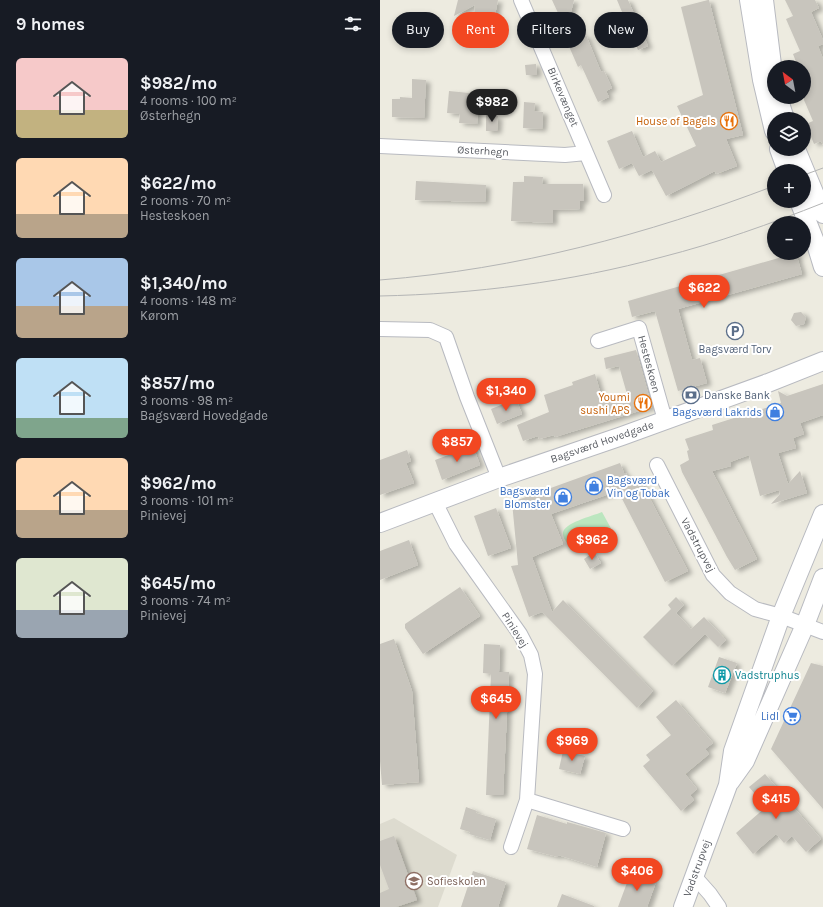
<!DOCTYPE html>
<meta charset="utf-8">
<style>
:root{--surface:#171b24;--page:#242831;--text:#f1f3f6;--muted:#9ea1a6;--accent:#f24721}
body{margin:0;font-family:Karla,sans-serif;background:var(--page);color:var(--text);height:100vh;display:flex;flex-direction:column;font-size:15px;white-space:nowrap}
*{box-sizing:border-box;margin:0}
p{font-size:13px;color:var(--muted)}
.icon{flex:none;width:22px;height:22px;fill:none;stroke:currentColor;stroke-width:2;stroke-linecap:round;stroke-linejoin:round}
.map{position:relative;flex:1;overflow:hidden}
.side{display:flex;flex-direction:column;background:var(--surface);width:380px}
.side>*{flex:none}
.top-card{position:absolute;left:12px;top:12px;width:371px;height:36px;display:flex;gap:8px}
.needle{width:26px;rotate:328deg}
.fabs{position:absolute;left:387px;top:60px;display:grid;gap:8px}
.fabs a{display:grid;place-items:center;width:44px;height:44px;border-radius:50%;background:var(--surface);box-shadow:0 2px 6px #0003;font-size:20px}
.price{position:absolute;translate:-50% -34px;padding:0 9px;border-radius:14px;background:var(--accent);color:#fff;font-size:13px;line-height:26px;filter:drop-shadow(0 1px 2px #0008)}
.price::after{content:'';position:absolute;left:50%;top:24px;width:12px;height:9px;margin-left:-6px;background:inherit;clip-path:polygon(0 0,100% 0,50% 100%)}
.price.current{background:#222;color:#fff}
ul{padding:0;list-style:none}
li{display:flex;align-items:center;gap:12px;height:100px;padding:0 16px}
li span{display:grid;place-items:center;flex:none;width:112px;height:80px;border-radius:6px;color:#555}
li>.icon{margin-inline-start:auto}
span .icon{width:48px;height:48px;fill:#fffc;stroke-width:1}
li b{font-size:17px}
h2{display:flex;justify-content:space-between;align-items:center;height:48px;padding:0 16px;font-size:17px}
.tag{padding:0 14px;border-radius:18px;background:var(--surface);box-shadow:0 2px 6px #0003;font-size:14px;line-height:36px}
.tag.current{background:var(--accent);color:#fff}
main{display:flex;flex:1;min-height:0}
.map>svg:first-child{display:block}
</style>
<main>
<section class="side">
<h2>9 homes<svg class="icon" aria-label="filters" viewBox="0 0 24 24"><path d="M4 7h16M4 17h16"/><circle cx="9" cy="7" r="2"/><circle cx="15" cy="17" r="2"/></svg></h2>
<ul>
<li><span style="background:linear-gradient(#f6c9c9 65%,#c2b280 0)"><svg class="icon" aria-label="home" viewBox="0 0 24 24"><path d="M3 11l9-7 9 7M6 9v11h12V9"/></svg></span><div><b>$982/mo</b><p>4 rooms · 100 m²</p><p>Østerhegn</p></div></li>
<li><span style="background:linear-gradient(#ffd9b3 70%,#b9a48a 0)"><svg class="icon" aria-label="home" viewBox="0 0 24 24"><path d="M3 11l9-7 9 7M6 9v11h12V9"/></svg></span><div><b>$622/mo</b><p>2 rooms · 70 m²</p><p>Hesteskoen</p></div></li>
<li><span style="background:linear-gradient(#a9c7e8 60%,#b9a48a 0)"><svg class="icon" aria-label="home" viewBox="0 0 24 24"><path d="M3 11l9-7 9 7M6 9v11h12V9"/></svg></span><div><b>$1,340/mo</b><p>4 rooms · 148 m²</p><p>Kørom</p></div></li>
<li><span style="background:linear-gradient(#bfe0f5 75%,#7fa58c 0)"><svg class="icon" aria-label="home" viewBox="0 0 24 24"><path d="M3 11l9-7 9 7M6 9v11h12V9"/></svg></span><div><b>$857/mo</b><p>3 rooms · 98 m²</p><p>Bagsværd Hovedgade</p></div></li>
<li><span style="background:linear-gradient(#ffd9b3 65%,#b9a48a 0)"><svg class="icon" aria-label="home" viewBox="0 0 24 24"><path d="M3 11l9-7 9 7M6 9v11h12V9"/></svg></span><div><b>$962/mo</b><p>3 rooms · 101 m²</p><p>Pinievej</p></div></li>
<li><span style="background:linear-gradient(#dfe7d0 65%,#9aa5b1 0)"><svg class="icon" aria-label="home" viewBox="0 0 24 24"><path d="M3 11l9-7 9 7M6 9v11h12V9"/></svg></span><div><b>$645/mo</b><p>3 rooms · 74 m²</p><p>Pinievej</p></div></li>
</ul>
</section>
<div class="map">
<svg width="443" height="907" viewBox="0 0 443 907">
<defs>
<filter id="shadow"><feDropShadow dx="4.5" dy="2.5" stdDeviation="2" flood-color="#0004"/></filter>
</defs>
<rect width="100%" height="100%" fill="#edebe0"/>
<path fill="#dddbcf" d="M14,818L77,855L58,907H0V824Z"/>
<path fill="#bbe6bf" d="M222,512L233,532L206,546L191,547C188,544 183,539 183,534C182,523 213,516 222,512Z"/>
<path fill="#c8c5bd" filter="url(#shadow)" d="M78,0H118L114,20L94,17L95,5L74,16Z
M172,0H194L187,28H198L202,36L206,35L221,72L224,71L232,88L226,91L229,97L218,102L201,65L198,67L181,28H185Z
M237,0H248L268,46L258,50Z
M328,0H329L363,135L346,139L357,166L336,174L335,171L286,196L272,170L259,176L252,163L239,169L227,141L252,131L263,157L275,151L281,162L316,146L297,106L323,95L301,7Z
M405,0H435L439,8L431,12L443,40V44L438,46L443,59V145L441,141L434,144L426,124L433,121L424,100V67H418L413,54L420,51L406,19L413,16Z
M156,64L157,75H146L145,65Z
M32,79L46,80L44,118L12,117V99H20V97L32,98Z
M69,91L89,93L88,103L98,104L97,124L79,123L80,114L67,113Z
M144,102L155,103L154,111L163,112L162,129L143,128Z
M106,115L118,116L117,131H106Z
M144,176L163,177L162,184H203L204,201H200V209L173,210V223L131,221L133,182H144Z
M36,181L106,185L105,202L35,200Z
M416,253L422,274L298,309L312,360L320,358L327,383L298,391L275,311L252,317L248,301Z
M421,312L426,317L424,324L416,326L411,320L414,313Z
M256,350L272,407L175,437L174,435L159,439L158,436L143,441L137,425L169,412L164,395L193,385L192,382L215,374L223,402L247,394L239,366L226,369L224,358Z
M443,384V415L420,423L424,434L413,438L416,448L398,453L408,484L420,471L427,493L391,504L400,494L399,490L380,496L369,455L350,462L351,466L332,471L377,559L355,570L347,557L302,472L300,465L309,460L307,451L309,450L305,439L333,430L332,425L401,403L398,391L407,396Z
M136,399L142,414L117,424L111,409Z
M93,446L100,465L62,480L55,460Z
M27,450L31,461L26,463L34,483L0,495V460Z
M240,463L244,473H246L249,481L258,476L308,571L285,582L238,491L171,514L183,544L152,557L172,612L183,600L273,691L257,708L162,612L149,617L131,566L138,565L132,502Z
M116,508L131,548L108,556L94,516Z
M29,540L38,565L0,580V551Z
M214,552L221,563L210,569L204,559Z
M80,587L100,616L43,654L25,628V624Z
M296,597L304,605L296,613L311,629L324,617L346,640L338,647L325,634L292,666L263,637L291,609L288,605Z
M14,639L32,691L39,782L2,785L0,761V644Z
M104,644L120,645L119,672H129L123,795H106L111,674L103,673Z
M339,657L357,663L345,693L328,687Z
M431,663L443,666V809L391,749Z
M296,700L333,743L325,749L329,754L305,774L317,789L310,795L314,800L301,811L263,766L270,760L266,755L291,735L276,717Z
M183,751L205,756L200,774L179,769Z
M385,774L441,839L426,852L412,836L404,843L396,834L373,854L356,833L386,807L369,787Z
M86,807L97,811L96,813L116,819L110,840L89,834L90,832L80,829Z
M157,815L187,824V822L226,833L217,867L178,855V857L147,849Z
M14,836L37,900L16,907H0V893L9,889L0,865V841Z
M93,871L126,882L118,907H81Z
M251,872L276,882L267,907H238Z
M182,894L214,906V907H177Z"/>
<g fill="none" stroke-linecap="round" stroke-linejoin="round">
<g stroke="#b8bac0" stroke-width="16">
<path id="minor" d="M141,0L224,195
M0,146L185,155L206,153
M0,329L50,330L66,337L87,397L119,478
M218,341L259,328L285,420
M277,465L333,575L350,593L375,609L401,616L443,632
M55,502L76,544L140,634L151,655L155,674L147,800L131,847
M147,800L243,829
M314,876L330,894L339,907"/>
</g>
<g stroke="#b8bac0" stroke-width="20">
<path id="tertiary" d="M369,0L382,80L394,131
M384,0L394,81
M398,97L405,119
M399,149L407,171
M416,149L443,214
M419,201L436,244L443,267
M0,523L119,478L242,436L388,383L443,361
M350,782L365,761L425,625L443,578
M303,907L348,785L353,751L401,616L443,514"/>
</g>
<use href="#minor" stroke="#fff" stroke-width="14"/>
<use href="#tertiary" stroke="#fff" stroke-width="18"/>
<path stroke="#b4b5b5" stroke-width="1" d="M424,175L443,168
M0,280C138,269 265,235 394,186
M0,296C95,294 190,282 282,257C337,243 390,224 443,203"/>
</g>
<defs>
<g id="restaurant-ring" transform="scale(0.9)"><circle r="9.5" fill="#fff" stroke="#e8710a" stroke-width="1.5"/><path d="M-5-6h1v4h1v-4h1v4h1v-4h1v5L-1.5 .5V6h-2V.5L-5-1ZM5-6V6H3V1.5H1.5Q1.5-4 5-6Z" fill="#e8710a"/></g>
<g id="parking-ring" transform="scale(0.9)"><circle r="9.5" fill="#fff" stroke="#5c6f8a" stroke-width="1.5"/><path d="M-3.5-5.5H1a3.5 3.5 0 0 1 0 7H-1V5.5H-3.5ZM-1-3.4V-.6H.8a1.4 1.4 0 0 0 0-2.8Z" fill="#5c6f8a"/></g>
<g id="bank-ring" transform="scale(0.9)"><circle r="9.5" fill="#fff" stroke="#5c6f8a" stroke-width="1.5"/><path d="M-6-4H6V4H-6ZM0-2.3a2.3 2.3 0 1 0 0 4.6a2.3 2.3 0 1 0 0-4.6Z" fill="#5c6f8a"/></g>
<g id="shop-ring" transform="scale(0.9)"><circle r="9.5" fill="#fff" stroke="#3f7fe0" stroke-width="1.5"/><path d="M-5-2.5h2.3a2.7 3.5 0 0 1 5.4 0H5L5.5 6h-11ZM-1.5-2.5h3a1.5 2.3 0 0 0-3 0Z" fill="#3f7fe0"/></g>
<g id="building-ring" transform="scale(0.9)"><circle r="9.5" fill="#fff" stroke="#0f9aa8" stroke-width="1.5"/><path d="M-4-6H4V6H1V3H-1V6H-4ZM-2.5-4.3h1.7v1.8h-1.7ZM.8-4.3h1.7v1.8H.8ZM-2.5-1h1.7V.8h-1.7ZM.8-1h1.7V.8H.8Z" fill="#0f9aa8"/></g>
<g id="supermarket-ring" transform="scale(0.9)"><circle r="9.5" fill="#fff" stroke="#3f7fe0" stroke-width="1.5"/><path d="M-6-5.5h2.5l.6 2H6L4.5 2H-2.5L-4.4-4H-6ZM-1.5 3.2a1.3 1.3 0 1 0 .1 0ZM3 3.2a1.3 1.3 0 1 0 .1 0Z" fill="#3f7fe0"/></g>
<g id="school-ring" transform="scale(0.9)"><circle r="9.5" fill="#fff" stroke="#8d6e63" stroke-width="1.5"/><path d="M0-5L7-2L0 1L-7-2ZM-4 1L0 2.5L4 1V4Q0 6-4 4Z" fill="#8d6e63"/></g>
</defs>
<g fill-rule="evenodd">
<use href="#restaurant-ring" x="349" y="121"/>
<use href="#parking-ring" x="355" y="331"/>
<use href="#bank-ring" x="311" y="395"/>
<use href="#restaurant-ring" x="263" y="403"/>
<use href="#shop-ring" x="395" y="412"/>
<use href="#shop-ring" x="214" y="486"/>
<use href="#shop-ring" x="183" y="497"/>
<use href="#building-ring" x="342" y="675"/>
<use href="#supermarket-ring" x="412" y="716"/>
<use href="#school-ring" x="34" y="881"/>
</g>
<g text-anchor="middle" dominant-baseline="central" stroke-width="4" stroke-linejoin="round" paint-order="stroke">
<g font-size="11" fill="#595c62" stroke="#fff">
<text transform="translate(183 97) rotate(67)">Birkevænget</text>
<text transform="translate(103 151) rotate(3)">Østerhegn</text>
<text transform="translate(269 364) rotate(75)">Hesteskoen</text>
<text transform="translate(222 442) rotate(-19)">Bagsværd Hovedgade</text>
<text transform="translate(318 545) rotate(62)">Vadstrupvej</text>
<text transform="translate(135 630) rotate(58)">Pinievej</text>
<text transform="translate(317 868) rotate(-70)">Vadstrupvej</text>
</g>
<g font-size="11" fill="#c56008" stroke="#fff" text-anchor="end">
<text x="336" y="121">House of Bagels</text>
<text x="250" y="397">Youmi<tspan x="250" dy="13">sushi APS</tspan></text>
</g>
<g font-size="11" fill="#4e5e75" stroke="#fff">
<text x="355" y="349">Bagsværd Torv</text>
<text x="324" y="395" text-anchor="start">Danske Bank</text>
</g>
<g font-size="11" fill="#366cbe" stroke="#fff" text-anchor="end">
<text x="382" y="412">Bagsværd Lakrids</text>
<text x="227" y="480" text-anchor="start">Bagsværd<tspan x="227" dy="13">Vin og Tobak</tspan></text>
<text x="170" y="491">Bagsværd<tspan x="170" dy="13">Blomster</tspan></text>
<text x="399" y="716">Lidl</text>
</g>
<g font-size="11" fill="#0d838f" stroke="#fff" text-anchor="start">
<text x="355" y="675">Vadstruphus</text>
</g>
<g font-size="11" fill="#785e54" stroke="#fff" text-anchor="start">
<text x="47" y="881">Sofieskolen</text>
</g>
</g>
</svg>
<div class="fabs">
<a><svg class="needle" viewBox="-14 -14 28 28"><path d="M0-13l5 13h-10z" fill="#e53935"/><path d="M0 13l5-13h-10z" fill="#9ea1a6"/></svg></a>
<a><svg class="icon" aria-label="layers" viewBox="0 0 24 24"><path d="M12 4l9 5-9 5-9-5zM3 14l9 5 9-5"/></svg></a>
<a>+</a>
<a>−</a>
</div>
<b class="price current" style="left:112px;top:123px">$982</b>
<b class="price" style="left:324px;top:309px">$622</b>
<b class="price" style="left:126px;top:412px">$1,340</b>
<b class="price" style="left:77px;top:463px">$857</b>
<b class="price" style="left:212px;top:561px">$962</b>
<b class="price" style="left:116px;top:720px">$645</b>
<b class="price" style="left:192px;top:762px">$969</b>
<b class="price" style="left:396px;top:820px">$415</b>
<b class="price" style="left:257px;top:892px">$406</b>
<div class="top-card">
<a class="tag">Buy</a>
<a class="tag current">Rent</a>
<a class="tag">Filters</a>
<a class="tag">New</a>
</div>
</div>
</main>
